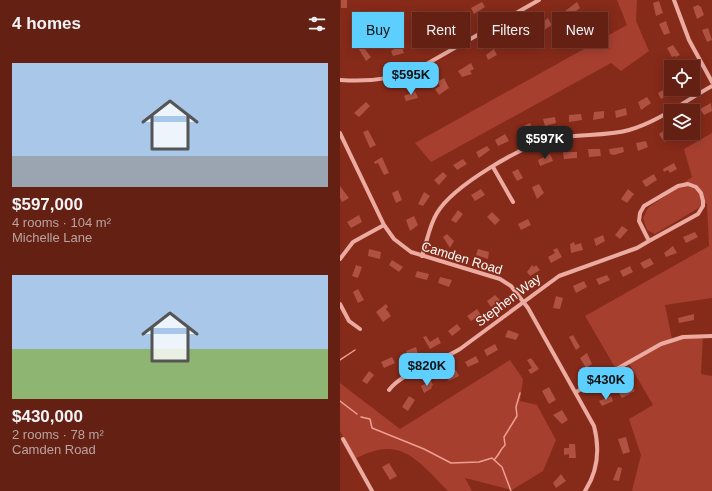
<!DOCTYPE html>
<meta charset="utf-8">
<style>
:root{--surface:#642013;--page:#6a281c;--text:#f1f3f6;--muted:#bba3a0;--line:#783e33;--accent:#5ccfff}
body{margin:0;font-family:Helvetica,sans-serif;background:var(--page);color:var(--text);height:100vh;display:flex;flex-direction:column;font-size:15px;white-space:nowrap}
*{box-sizing:border-box;margin:0}
p{font-size:13px;color:var(--muted)}
.icon{flex:none;width:22px;height:22px;fill:none;stroke:currentColor;stroke-width:2;stroke-linecap:round;stroke-linejoin:round}
.map{position:relative;flex:1;overflow:hidden}
.details{display:flex;flex-direction:column;background:var(--surface);width:340px}
.details>*{flex:none}
.top-card{position:absolute;left:12px;top:12px;width:300px;height:36px;display:flex;gap:8px}
.fabs{position:absolute;left:324px;top:60px;display:grid;gap:8px}
.fabs a{display:grid;place-items:center;width:36px;height:36px;border-radius:0px;background:var(--surface);box-shadow:0 2px 10px #0003,0 0 0 1px var(--line);font-size:20px}
.price{position:absolute;translate:-50% -34px;padding:0 9px;border-radius:8px;background:var(--accent);color:#111;font-size:13px;line-height:26px;filter:drop-shadow(0 1px 2px #0008)}
.price::after{content:'';position:absolute;left:50%;top:24px;width:12px;height:9px;margin-left:-6px;background:inherit;clip-path:polygon(0 0,100% 0,50% 100%)}
.price.current{background:#222;color:#fff}
ul{padding:0;list-style:none}
li{display:grid;align-content:center;gap:8px;height:212px;padding:0 12px}
li span{display:grid;place-items:center;height:124px;border-radius:0px;color:#555}
li>.icon{margin-inline-start:auto}
span .icon{width:72px;height:72px;fill:#fffc;stroke-width:1}
li b{font-size:17px}
h2{display:flex;justify-content:space-between;align-items:center;height:48px;padding:0 12px;font-size:17px}
.pill{padding:0 14px;border-radius:0px;background:var(--surface);box-shadow:0 2px 10px #0003,0 0 0 1px var(--line);font-size:14px;line-height:36px}
.pill.current{background:var(--accent);color:#111}
main{display:flex;flex:1;min-height:0}
.map>svg:first-child{display:block}
</style>
<main>
<section class="details">
<h2>4 homes<svg class="icon" aria-label="filters" viewBox="0 0 24 24"><path d="M4 7h16M4 17h16"/><circle cx="9" cy="7" r="2"/><circle cx="15" cy="17" r="2"/></svg></h2>
<ul>
<li><span style="background:linear-gradient(#a9c7e8 75%,#9aa5b1 0)"><svg class="icon" aria-label="home" viewBox="0 0 24 24"><path d="M3 11l9-7 9 7M6 9v11h12V9"/></svg></span><div><b>$597,000</b><p>4 rooms · 104 m²</p><p>Michelle Lane</p></div></li>
<li><span style="background:linear-gradient(#a9c7e8 60%,#8fb573 0)"><svg class="icon" aria-label="home" viewBox="0 0 24 24"><path d="M3 11l9-7 9 7M6 9v11h12V9"/></svg></span><div><b>$430,000</b><p>2 rooms · 78 m²</p><p>Camden Road</p></div></li>
</ul>
</section>
<div class="map">
<svg width="372" height="491" viewBox="0 0 372 491">
<rect width="100%" height="100%" fill="#862a19"/>
<path fill="#a73f2f" d="M277,0H297L296,21L309,51L281,71L271,63L91,162L75,143L287,25Z
M372,133V298L325,305L332,339L363,335L361,374L372,376V491H292L301,455L289,419L313,405L288,362L276,369L245,316L369,246L367,203L315,234L307,230L303,218L308,208L352,177L344,149Z
M170,360L183,379L180,401L197,405L216,440L203,471L172,490L125,478L132,491H108C77,460 61,434 15,459L0,431V383L60,429Z"/>
<g fill="none" stroke-linecap="round" stroke-linejoin="round">
<path stroke="#ef9e93" stroke-width="1.5" d="M0,360L15,350
M0,401L17,414
M21,417L30,419L32,428L84,449L111,463L139,462L152,458L162,467L171,491
M154,460C159,455 160,450 165,445L164,437L177,416L176,407L180,393"/>
</g>
<path fill="#b05142" d="M1,0H7V8H1Z
M319,1L323,13L316,16L313,3Z
M142,2L145,7L134,14L131,8Z
M237,2L240,8L232,14L231,13L227,15L225,11Z
M358,5L361,7L364,15L357,19L353,7Z
M116,15L119,21L109,27L107,23Z
M208,18L212,25L201,32L197,26Z
M326,21L330,33L324,35L319,24Z
M85,25L92,38L87,41L84,36L77,40L74,34L83,29L81,27Z
M368,28L372,40L367,42L362,30Z
M183,32L186,38L181,40L182,42L174,45L172,41Z
M20,43L31,57L26,61L17,46Z
M61,45L64,53L53,56L51,51Z
M333,45L340,55L336,57L335,56L332,57L327,48Z
M154,49L157,55L148,60L146,55Z
M131,63L134,69L130,71L132,74L122,77L118,71Z
M104,78L109,88L99,95L95,89L100,86L97,82Z
M328,87L331,93L321,99L318,93Z
M75,91L78,98L66,101L64,96Z
M307,97L311,103L301,110L298,102Z
M26,102L30,106L19,117L14,113Z
M371,103L372,111L364,115L360,109Z
M286,108L287,115L276,118L275,111Z
M264,111V118L253,120L254,112Z
M241,114L242,120L229,122V115Z
M215,117L216,123L205,126L203,119Z
M190,123L193,129L182,135L179,128Z
M328,128L331,135L324,142L319,134Z
M28,130L36,145L30,148L23,132Z
M165,134L169,141L158,146L155,140Z
M306,141L308,147L298,151L296,143Z
M147,146L150,150L139,158L136,152Z
M283,147L284,152L274,155L270,154L269,149Z
M248,149H260L261,156L249,157Z
M223,152H237V158L224,159Z
M210,154L213,161L200,166L198,160Z
M42,157L49,173L44,175L38,163L35,164L34,162Z
M123,159L127,164L117,170L113,165Z
M334,163L337,169L330,173L328,170L324,172L323,169Z
M178,169L183,178L177,181L172,172Z
M103,172L107,176L99,185L94,180Z
M314,174L317,180L306,187L302,181Z
M199,184L204,193L197,199L192,187Z
M0,186L9,198L2,202L0,198Z
M141,189L145,195L135,201L131,195Z
M288,189L294,194L287,203L281,199Z
M58,190L62,200L56,203L52,193Z
M84,192L90,196L83,206L78,204Z
M118,210L123,214L116,223L111,220Z
M152,212L160,220L155,225L147,217Z
M19,215L22,222L11,228L7,222Z
M74,216L78,225L70,231L66,220Z
M188,219L191,225L181,230L178,224Z
M282,226L288,230L280,239L275,235Z
M355,232L358,237L346,243L343,237Z
M107,234L114,241L110,248L103,237Z
M263,235L265,241L256,246L254,239Z
M234,242L235,245L241,243L243,250L231,253L230,244Z
M333,246L337,253L326,257L324,253Z
M217,248L222,257L211,263L208,257L215,253L213,250Z
M29,249L41,252L40,259L28,256Z
M138,249L149,252L148,259L136,255Z
M310,258L314,264L304,269L300,263Z
M52,260L63,267L59,272L49,265Z
M16,265L22,267L18,278L12,276Z
M192,265L194,267L196,265L200,270L190,276L187,272Z
M290,266L293,272L283,277L280,271Z
M77,271L89,274L87,280L75,277Z
M267,275L270,280L259,285L256,279Z
M100,277L112,280L109,287L98,283Z
M244,281L247,287L236,293L233,286Z
M18,289L24,300L18,303L13,292Z
M155,295L160,300L151,307L147,301Z
M216,296L223,298L220,309L213,308Z
M46,304L48,307L46,309L51,316L43,322L36,312Z
M137,309L141,315L131,321L127,316Z
M354,314V320L339,323L338,318Z
M117,324L121,329L112,336L108,331Z
M168,330L179,334L176,340L165,337Z
M233,335L240,347L236,350L229,337Z
M86,336L90,342L98,337L101,343L90,349L83,337Z
M155,344L158,350L147,356L144,350Z
M76,347L78,354L69,358L66,351Z
M247,353L252,364L246,368L240,358Z
M136,356L139,362L128,367L125,362Z
M52,357L55,363L44,368L41,362Z
M191,358L199,369L191,374L188,370L192,368L187,360Z
M116,370L119,376L109,381L106,375Z
M29,371L34,375L27,384L22,381Z
M91,381L93,385L91,387L92,388L84,393L81,386Z
M291,384L295,391L282,398L278,392Z
M209,387L216,400L209,404L202,391Z
M69,396L75,400L68,411L62,407Z
M271,396L273,401L262,406L259,401Z
M222,410L228,420L222,424L213,415Z
M286,437L290,452L283,454L278,439Z
M229,444H235L236,458H229V454L224,455V448H229Z
M49,463L57,476L50,480L42,467Z
M278,467L282,468L279,481L273,480Z
M221,474L226,481L216,488L213,483Z"/>
<g fill="none" stroke-linecap="round" stroke-linejoin="round">
<path stroke="#ecaba1" stroke-width="4" d="M334,0L349,40L372,82
M0,80C27,82 51,80 76,70L199,0
M0,133L44,225L54,239L71,252L160,279L171,286L188,308L254,426C260,449 258,471 245,491
M153,167L173,202
M82,256C87,242 89,226 97,213C113,186 182,145 213,139C238,133 264,137 289,130C318,122 345,101 372,86
M0,259L13,242L44,225
M0,304L9,321L20,329
M49,390C62,372 99,362 120,349L219,276L297,248L309,241L349,219L358,214L363,206V201L361,193L356,187L348,184L338,186L304,206L300,213L299,221L309,241
M236,392L321,344L343,337L372,336
M3,439L32,491"/>
</g>
<g text-anchor="middle" dominant-baseline="central" stroke-width="3" stroke-linejoin="round" paint-order="stroke">
<g font-size="13" fill="#fff" stroke="#862a19">
<text transform="translate(122 258) rotate(17)">Camden Road</text>
<text transform="translate(168 300) rotate(-37)">Stephen Way</text>
</g>
</g>
</svg>
<div class="fabs">
<a><svg class="icon" aria-label="locate" viewBox="0 0 24 24"><circle cx="12" cy="12" r="6"/><path d="M12 2v4M12 18v4M2 12h4M18 12h4"/></svg></a>
<a><svg class="icon" aria-label="layers" viewBox="0 0 24 24"><path d="M12 4l9 5-9 5-9-5zM3 14l9 5 9-5"/></svg></a>
</div>
<b class="price" style="left:71px;top:96px">$595K</b>
<b class="price current" style="left:205px;top:160px">$597K</b>
<b class="price" style="left:87px;top:387px">$820K</b>
<b class="price" style="left:266px;top:401px">$430K</b>
<div class="top-card">
<a class="pill current">Buy</a>
<a class="pill">Rent</a>
<a class="pill">Filters</a>
<a class="pill">New</a>
</div>
</div>
</main>
